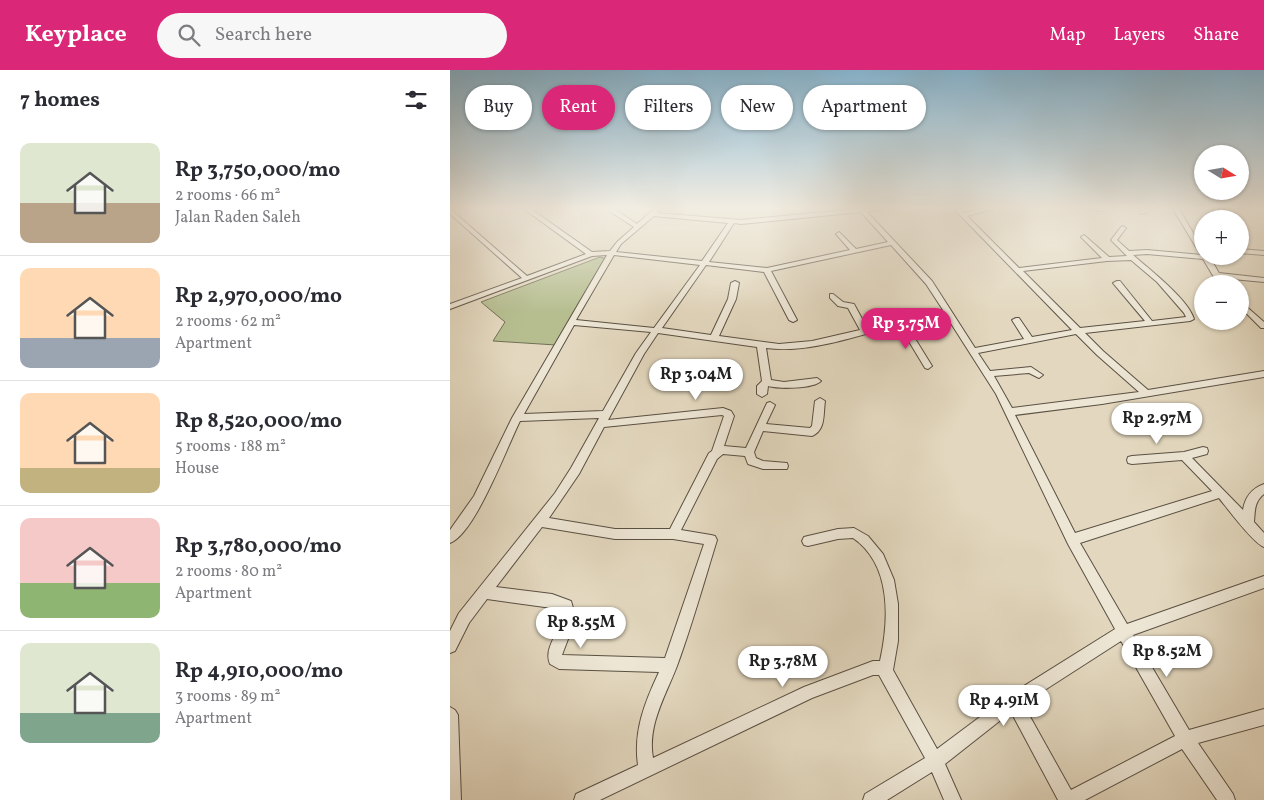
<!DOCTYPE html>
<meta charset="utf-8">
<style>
:root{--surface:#fff;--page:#f7f7f7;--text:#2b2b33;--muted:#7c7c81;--line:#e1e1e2;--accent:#db2777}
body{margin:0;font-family:Vollkorn,serif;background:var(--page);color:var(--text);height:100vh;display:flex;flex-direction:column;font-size:19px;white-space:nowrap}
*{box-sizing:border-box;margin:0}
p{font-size:16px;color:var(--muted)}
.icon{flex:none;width:28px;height:28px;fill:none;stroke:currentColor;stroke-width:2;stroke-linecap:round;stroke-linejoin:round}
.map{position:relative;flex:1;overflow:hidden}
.sheet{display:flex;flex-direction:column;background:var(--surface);width:450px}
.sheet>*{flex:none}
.hud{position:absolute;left:15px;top:15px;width:475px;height:45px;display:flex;gap:10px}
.needle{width:32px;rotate:101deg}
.fabs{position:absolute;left:744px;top:75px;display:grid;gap:10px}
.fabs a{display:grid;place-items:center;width:55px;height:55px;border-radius:50%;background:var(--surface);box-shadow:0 1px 4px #0004;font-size:25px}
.price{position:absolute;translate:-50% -42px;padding:0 11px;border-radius:18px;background:#fff;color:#222;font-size:16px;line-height:32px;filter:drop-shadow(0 1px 2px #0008)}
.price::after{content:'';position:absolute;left:50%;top:30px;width:15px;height:11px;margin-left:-8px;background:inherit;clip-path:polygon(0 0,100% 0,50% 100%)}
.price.selected{background:var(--accent);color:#fff}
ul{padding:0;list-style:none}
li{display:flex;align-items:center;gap:15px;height:125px;padding:0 20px}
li+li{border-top:1px solid var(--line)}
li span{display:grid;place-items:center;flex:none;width:140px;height:100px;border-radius:10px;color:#555}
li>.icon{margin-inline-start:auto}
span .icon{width:60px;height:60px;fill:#fffc;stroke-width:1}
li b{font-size:21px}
h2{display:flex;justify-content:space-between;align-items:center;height:60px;padding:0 20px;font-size:21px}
.tag{padding:0 18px;border-radius:22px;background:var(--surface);box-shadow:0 1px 4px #0004;font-size:18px;line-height:45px}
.tag.selected{background:var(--accent);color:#fff}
header{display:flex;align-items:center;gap:30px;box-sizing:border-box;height:70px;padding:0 25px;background:var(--accent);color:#fff}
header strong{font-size:24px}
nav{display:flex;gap:28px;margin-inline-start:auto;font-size:18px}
.search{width:350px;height:45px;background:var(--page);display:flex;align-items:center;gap:12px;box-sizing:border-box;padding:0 18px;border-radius:28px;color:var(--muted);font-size:19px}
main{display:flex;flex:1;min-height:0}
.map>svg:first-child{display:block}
</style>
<header>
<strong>Keyplace</strong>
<div class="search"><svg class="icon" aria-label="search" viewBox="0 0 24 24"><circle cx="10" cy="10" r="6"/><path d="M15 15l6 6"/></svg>Search here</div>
<nav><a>Map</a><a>Layers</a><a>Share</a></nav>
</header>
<main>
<section class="sheet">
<h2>7 homes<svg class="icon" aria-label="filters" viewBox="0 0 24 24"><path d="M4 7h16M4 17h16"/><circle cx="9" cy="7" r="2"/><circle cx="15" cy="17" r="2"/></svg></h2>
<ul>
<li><span style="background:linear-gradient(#dfe7d0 60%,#b9a48a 0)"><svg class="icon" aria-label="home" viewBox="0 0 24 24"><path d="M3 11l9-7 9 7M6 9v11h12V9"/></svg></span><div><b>Rp 3,750,000/mo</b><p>2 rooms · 66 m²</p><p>Jalan Raden Saleh</p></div></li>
<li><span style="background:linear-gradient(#ffd9b3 70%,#9aa5b1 0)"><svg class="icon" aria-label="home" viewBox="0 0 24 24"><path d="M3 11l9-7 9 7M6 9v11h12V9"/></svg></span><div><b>Rp 2,970,000/mo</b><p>2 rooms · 62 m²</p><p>Apartment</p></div></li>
<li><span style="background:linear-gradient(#ffd9b3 75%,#c2b280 0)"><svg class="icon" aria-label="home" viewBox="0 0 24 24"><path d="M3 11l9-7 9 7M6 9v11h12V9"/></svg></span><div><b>Rp 8,520,000/mo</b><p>5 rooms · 188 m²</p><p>House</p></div></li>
<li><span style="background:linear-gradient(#f6c9c9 65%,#8fb573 0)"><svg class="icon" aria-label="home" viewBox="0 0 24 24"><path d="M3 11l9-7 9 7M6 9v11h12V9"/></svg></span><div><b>Rp 3,780,000/mo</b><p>2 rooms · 80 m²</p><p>Apartment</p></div></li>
<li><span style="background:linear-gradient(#dfe7d0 70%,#7fa58c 0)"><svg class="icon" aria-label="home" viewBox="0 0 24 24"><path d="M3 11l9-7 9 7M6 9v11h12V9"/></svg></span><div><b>Rp 4,910,000/mo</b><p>3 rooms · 89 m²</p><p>Apartment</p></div></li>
</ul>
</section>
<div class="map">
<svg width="814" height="730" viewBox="0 0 814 730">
<rect width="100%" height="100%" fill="#e3d8bf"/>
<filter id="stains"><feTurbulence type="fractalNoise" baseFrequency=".004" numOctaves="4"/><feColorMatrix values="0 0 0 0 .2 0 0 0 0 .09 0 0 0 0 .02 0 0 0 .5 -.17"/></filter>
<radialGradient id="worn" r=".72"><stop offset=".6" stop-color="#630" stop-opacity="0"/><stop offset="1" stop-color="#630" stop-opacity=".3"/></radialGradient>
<path fill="#b6be90" stroke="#717055" d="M150,187L156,189L106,275L43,271L55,252L31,232Z"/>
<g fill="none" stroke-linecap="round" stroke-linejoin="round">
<g stroke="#5a5043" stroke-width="2">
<path id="minor" d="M0,139L77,206L136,184L74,139H81L142,182L160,181L167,172L184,157L156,139H164L187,154L204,139H211L207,143L291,150L407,139H433L417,142L482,211L525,278L574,269L562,250L566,248H569L582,267L622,260L504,139H511L514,143L531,139H544L517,146L569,198L652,188L631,167L634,165L659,187L677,186L661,170L671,157L673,156L676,158L667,170L679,181L697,180L752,185V186H759L769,203L814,208V212L772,208L775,214H768L753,189L697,184L683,185C699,199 738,229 744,249L740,251L635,263L653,281L698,320L814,301V307L652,334L565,345L625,463L762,421L732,390L682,394L678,393L677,390L678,387L682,386L734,382L753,377L757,378L758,381L757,384L742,388L793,440C795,427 801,419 814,414V424C804,432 805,441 804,452L814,463V477C803,473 778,439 769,428L630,473L677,554L814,506V518L683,565L739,660L814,639V655L748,673L783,724L785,730H767L732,679L635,730H608L561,642L495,694L511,730H494L482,702L437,730H413L415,724L475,688L429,605H423L362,628L150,730H124L126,724L188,695C183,661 195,632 209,602L109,599L100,594C92,576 115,559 110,541L102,538L37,529L19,553L5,581L0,583V561L9,543L105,423L121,398L149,348L70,351C57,377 25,464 0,473V460L24,426L62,348L157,185L142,186L0,239V234L72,208L0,144ZM411,142L438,172L406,179L389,162L386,164L400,180L317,198L259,192L284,153L291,154ZM204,146L278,153L252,191L166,182L171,174ZM441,175L476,214L493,240L417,258L404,234L393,232L383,224H380V228L388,236L398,238L410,260L362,271L329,274L269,266L286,229L289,213L285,211L281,213L278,229L261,265L212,258L256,195L314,202L339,250L343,252L347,250L321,201ZM164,185L250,195L204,258L126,250ZM681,190L707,212L734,243L736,247L702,251L670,211H667L663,213L695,251L630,258L573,201L657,191ZM495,244L546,324L618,474L665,559L558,626L487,679L443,600L448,571V534L444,510L433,484L418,466L404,458L388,459L358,466L354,467L352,471L354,475L358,476L388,469L403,468C442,495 439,550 430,591H423L354,617L203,688C197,655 216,625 227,596C242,555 254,512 267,470L265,466L261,465L231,460L267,389L273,384L295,386L298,394L313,399H337L338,396L337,393L313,391L306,388L304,382L313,361L362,366C376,360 373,344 375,331L370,328L365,331L362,356L360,358L316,354L325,335L320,332L317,333L296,378L274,376L284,346L281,341L273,338L158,350L194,284L208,263L307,277L312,311L307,316V324L312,327L317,324L318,316C329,319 363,319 371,311L367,308L334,312L321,310L316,278C359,284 408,265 449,255L475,298L478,299L482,296L456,254ZM124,255L201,262L186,283L153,341L74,344ZM626,264L647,285L689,322L562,338L544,306L579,303L589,308L593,305L581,297L540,301L528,283ZM272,345L274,346L262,381L259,383L220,459H165L99,448L129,404L154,357ZM92,457L165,469H223L254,474L215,588L112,585L126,548L121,531L102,524L46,517ZM671,571L725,666L621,720L573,634Z
M635,139H653L650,141Z
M689,139H695L696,143L691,144Z
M723,139H729L752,178V184L749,182Z
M768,139H774L781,149H775Z
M790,179L814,181V185L790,183Z
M790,231L814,252V258H811L790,237Z
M0,637L5,640L8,645L11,730H0Z"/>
</g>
<use href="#minor" fill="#ede6d5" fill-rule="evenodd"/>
</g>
<linearGradient id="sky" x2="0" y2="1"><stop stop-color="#87b6d1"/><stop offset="0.57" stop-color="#f2ede2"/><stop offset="1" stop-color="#f2ede2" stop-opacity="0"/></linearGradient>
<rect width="814" height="242" fill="url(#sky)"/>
<rect width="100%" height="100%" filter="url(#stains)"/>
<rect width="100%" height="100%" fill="url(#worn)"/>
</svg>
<div class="fabs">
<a><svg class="needle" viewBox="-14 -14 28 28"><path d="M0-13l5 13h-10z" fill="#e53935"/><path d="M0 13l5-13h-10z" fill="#7c7c81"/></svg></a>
<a>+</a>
<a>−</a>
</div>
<b class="price selected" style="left:456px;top:280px">Rp 3.75M</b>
<b class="price" style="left:246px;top:331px">Rp 3.04M</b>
<b class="price" style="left:707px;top:375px">Rp 2.97M</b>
<b class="price" style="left:131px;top:579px">Rp 8.55M</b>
<b class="price" style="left:717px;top:608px">Rp 8.52M</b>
<b class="price" style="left:333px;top:618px">Rp 3.78M</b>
<b class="price" style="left:554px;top:657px">Rp 4.91M</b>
<div class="hud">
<a class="tag">Buy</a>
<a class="tag selected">Rent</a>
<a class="tag">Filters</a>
<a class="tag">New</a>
<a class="tag">Apartment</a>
</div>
</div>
</main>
